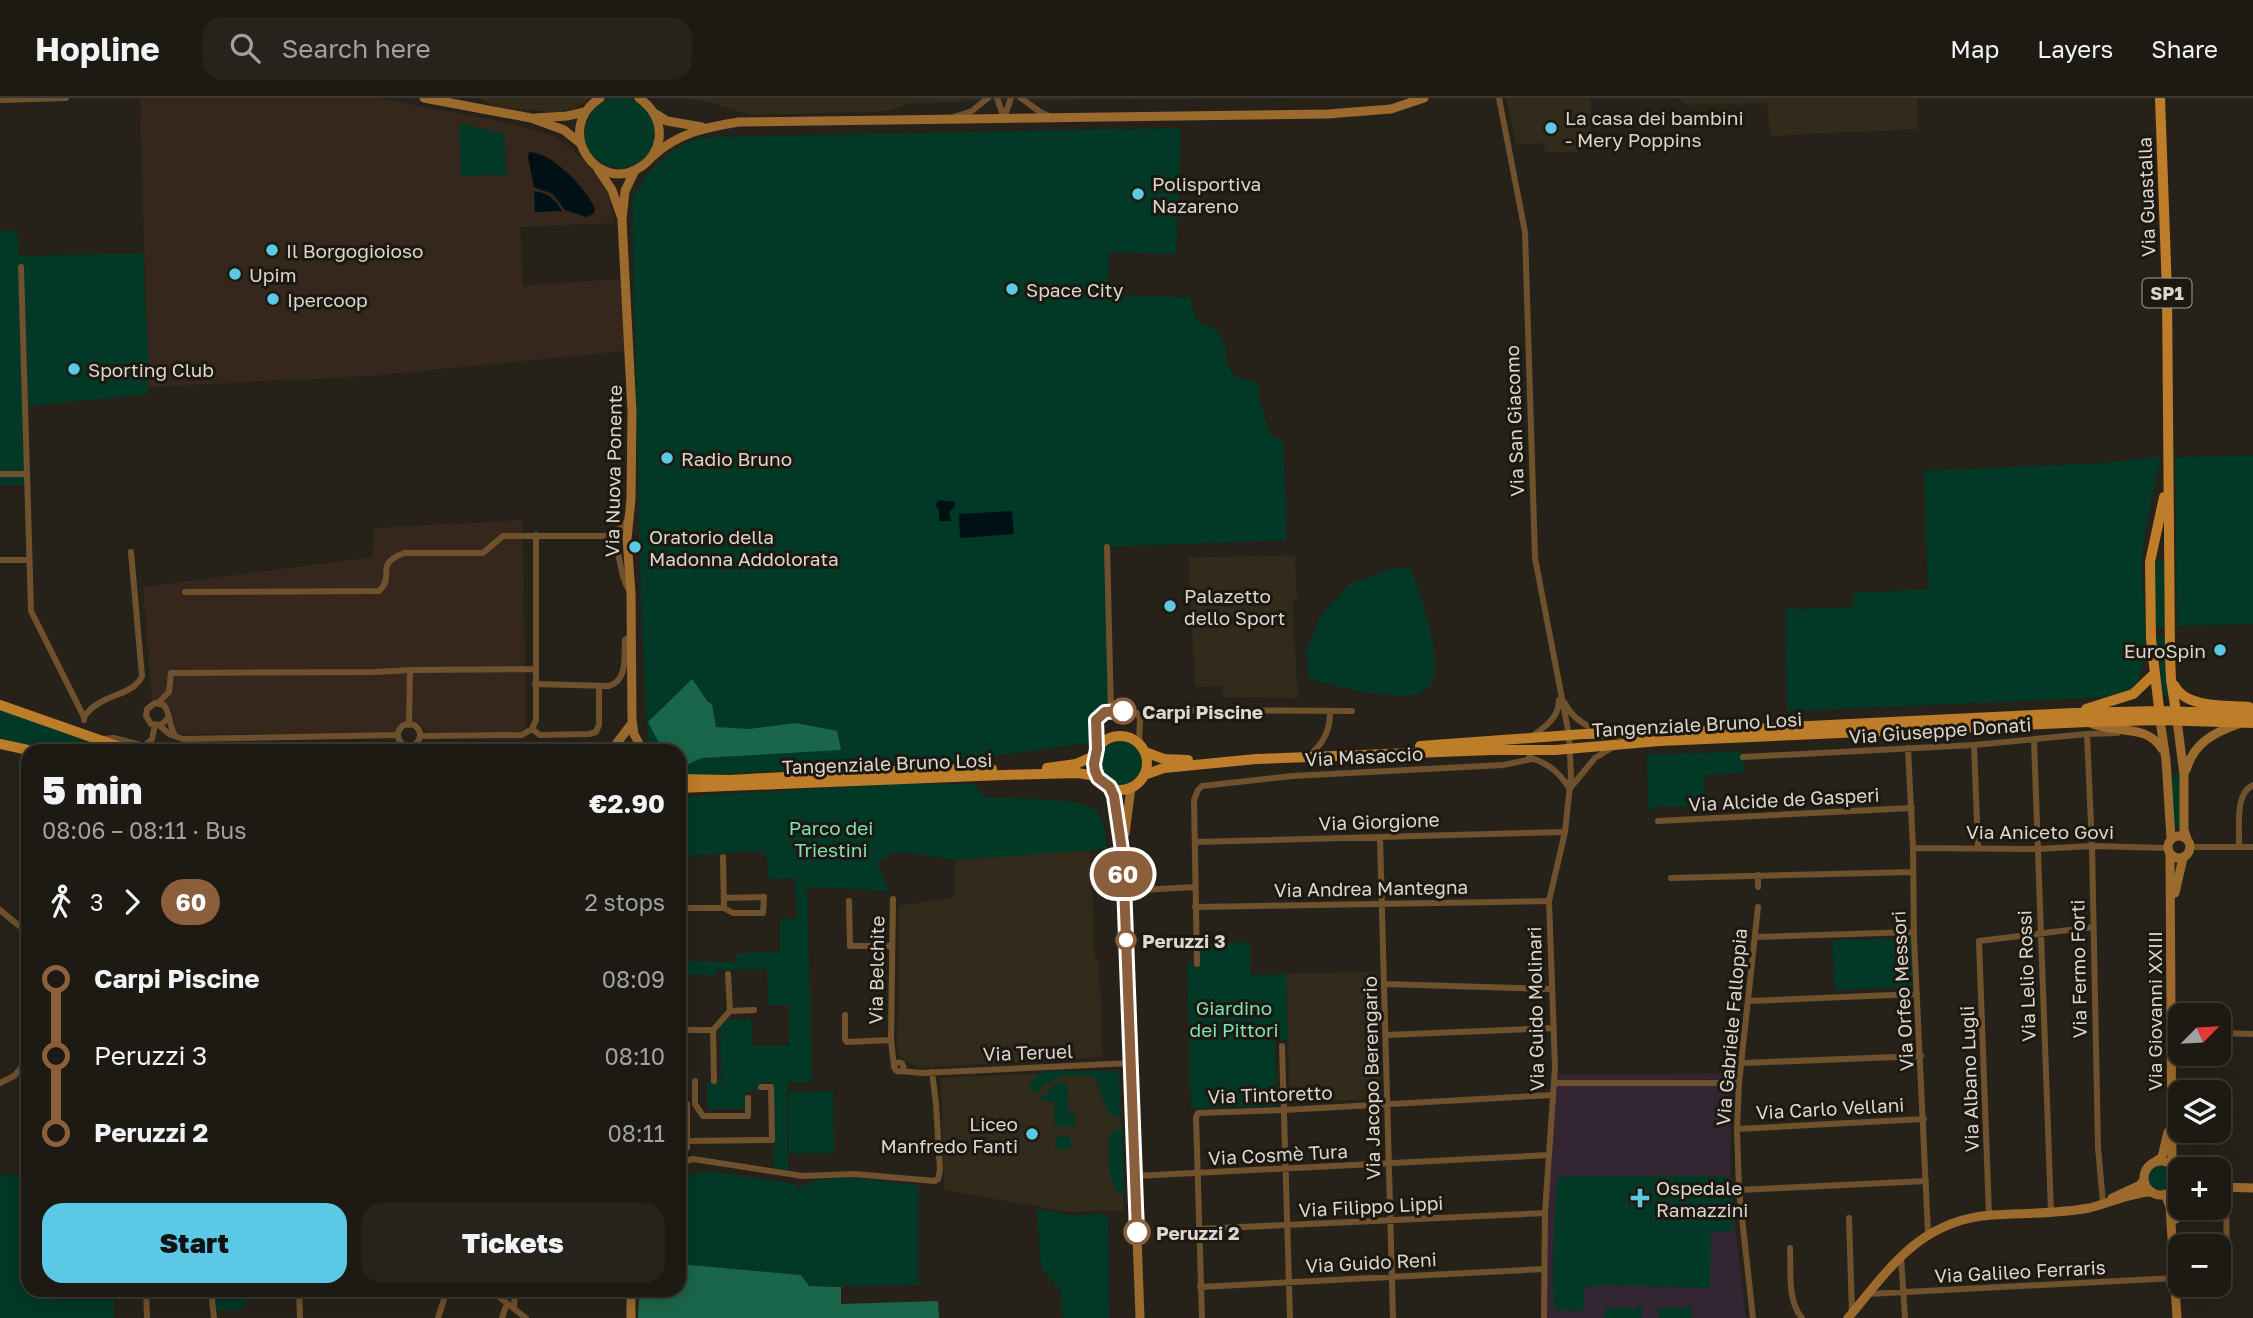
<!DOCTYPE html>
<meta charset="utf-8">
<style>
:root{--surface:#1d1a13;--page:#25231c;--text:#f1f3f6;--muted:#a0a1a0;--line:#3b3833;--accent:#5bc8e6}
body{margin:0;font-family:"Golos Text",sans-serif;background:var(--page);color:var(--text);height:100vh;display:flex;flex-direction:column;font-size:26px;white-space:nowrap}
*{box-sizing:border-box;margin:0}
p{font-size:23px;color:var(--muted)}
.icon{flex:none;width:38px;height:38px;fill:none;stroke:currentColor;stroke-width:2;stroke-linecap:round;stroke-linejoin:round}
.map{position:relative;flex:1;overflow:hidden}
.sheet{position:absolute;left:21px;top:646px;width:665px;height:553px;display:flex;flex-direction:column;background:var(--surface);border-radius:21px;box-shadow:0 4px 18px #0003,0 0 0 2px var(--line)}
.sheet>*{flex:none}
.badge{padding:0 14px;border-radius:23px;font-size:24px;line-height:46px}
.needle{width:46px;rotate:66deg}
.tools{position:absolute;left:2168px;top:905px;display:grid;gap:14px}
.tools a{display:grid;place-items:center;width:63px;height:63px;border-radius:14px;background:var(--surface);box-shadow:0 4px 18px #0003,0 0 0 2px var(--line);font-size:35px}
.map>.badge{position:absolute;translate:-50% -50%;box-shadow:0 0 0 4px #fff}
.legs{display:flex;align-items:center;gap:10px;height:77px;padding:0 21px;font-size:23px}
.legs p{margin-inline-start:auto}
.summary{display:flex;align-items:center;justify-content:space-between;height:119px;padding:0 21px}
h1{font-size:38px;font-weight:800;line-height:52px}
.cta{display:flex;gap:14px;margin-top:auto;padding:14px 21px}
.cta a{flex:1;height:80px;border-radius:21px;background:var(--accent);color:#111;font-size:28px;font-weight:800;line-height:80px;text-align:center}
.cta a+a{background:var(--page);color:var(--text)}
ul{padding:0 21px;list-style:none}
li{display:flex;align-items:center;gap:24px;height:77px;font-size:26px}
li i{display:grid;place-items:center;width:10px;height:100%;margin:0 9px;background:currentColor}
li i::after{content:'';width:18px;height:18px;margin:-9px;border:5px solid;border-radius:50%;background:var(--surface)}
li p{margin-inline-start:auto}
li:first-child i{background:linear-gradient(#0000 50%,currentColor 0)}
li:last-child i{background:linear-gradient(currentColor 50%,#0000 0)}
header{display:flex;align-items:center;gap:42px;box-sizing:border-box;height:98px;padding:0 35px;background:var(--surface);border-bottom:2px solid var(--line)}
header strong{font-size:33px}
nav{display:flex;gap:38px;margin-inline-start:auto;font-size:24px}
.search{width:490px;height:63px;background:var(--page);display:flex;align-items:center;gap:18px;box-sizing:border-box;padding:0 24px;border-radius:21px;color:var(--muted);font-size:26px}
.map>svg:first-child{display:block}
.commercial{fill:#35271b}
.built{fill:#322a1b}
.medical{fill:#332531}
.green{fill:#023826}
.forest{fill:#1a664b}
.water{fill:#001115}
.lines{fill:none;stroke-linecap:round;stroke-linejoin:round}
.street{stroke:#70512e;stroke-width:6}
.secondary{stroke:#9c6a2d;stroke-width:9}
.primary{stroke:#bd7d29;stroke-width:10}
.line-1-casing{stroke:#fff;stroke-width:16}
.line-1{stroke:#8b5e3c;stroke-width:10}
.poi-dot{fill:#5bc8e6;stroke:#1e1910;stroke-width:2.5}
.stop-1-dot{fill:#fff;stroke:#8b5e3c;stroke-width:3.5}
.labels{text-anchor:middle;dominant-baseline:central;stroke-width:6;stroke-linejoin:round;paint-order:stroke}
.shield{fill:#1e1910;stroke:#a29e96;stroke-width:2}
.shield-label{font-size:18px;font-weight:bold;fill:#dad7d0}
.poi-label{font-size:19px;fill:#dad7d0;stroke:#1e1910;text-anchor:start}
.street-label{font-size:19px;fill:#dad7d0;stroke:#1e1910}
.stop-label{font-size:19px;font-weight:bold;fill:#dad7d0;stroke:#1e1910;text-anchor:start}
.park-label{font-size:19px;fill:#7be2b7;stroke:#1e1910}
</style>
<header>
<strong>Hopline</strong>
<div class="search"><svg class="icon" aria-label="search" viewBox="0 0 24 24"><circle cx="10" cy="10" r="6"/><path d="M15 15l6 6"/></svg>Search here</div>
<nav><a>Map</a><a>Layers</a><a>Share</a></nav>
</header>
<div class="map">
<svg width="2253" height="1220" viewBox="0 0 2253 1220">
<rect width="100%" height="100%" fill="#272219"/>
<path class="commercial" d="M140,0H377L489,21L553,37L575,54L599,80L609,97L615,125L520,129L523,188L620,181L625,253L370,278L148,289Z
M522,422L526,634H427L417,623L407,624L393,636H182L177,634L173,628L172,613L169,607L162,602H152L143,489L373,459L374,430Z"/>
<path class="built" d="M478,0H590L575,11L555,14L497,9Z
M679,0H1308L971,3L906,6L889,13L751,17L712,5Z
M1506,0H1590L1593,25L1588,35L1575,40L1578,54H1546L1542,45L1516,46Z
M1677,0H1917L1918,31L1770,38L1767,5L1687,7Z
M1295,457L1297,502L1292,503L1298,600L1223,599V588L1195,589L1188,460Z
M1090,752L1095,861L1099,862L1103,959L926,969L915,968L904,963L898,955L897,947L899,808L955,799V762Z
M1377,874L1381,1001L1290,1004L1286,876Z
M1119,972L1124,1112L1070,1114L944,1092L941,980Z"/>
<path class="medical" d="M1736,975L1731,991L1730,1065L1733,1112L1746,1220H1544L1552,1011L1557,977Z"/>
<path class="green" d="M585 35a35 35 0 1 1 70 0a35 35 0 1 1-70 0Z
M459,25L504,36L507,77L461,78Z
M1181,30L1176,156L1108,154L1110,198L1191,199C1195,239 1210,218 1222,240C1228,249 1224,263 1230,272C1235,281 1250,282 1259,286V299L1270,337L1283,343L1287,442L1107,449L1109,611L1095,618L1096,637L1089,645L965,662L684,678L679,670V653H652L648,645L641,506L632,100C650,71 669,48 703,39Z
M17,132L19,158L143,155L148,253V296L28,308V387H0V133Z
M2253,357V526L2177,528L2175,359Z
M2161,359C2155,389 2146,420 2143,450C2138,492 2154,539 2139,580C2135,591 2124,595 2114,599L1787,613L1786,511L1852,509L1854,495L1928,491L1924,373L2102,365Z
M2158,463L2165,464L2167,530H2153L2155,465Z
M1397,469L1411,471C1419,494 1449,572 1427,591C1406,608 1334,587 1310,581L1306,555L1320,518L1350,486Z
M2166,538L2169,597L2162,598C2159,579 2162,556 2156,539Z
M0,611L83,641L86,653H51L0,643Z
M1098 665a22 22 0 1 1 44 0a22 22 0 1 1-44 0Z
M1743,653L1745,674L1704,677V708L1653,709L1648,714L1647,657Z
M2179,675L2182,730H2174L2172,676Z
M893,686H974L984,699C1006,701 1083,698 1097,714C1105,723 1105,739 1107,751L955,762L903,754L890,756L877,766L890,793L807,789L812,984L787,985L788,1073L774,1070L773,984H760V992L746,993V1011H707V984L721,983L720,922L751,921L753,948L789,947V907H768L767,871L717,872V877L679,876V863L737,864V855L780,854V821L797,820L795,780L768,781L767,759L763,755L753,753L687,758V751L681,752L682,699Z
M1914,840L1917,889L1835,892L1832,842Z
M1250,844L1251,877L1286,876L1288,941L1275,942L1277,1008L1191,1010L1187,865H1199V845Z
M1040,973H1118L1121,1021L1108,1015L1095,980C1073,975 1052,978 1036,995H1033L1029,987Z
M1057,985H1067L1068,1013L1075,1014V1029H1055L1054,1003H1038Z
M833,993L834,1055L789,1056V994Z
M1116,1031H1122L1124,1097C1105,1090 1110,1057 1109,1040L1112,1034Z
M1070,1038L1071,1051L1056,1052L1055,1039Z
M2149 1080a12 12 0 1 1 24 0a12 12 0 1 1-24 0Z
M706,1073L795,1086L796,1092C824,1071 884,1084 919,1088V1187L809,1188L801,1177L679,1166V1078Z
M28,1075V1192H114V1220H0V1078Z
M1561,1078H1725C1737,1090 1733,1118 1733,1134H1711L1710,1190L1603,1187L1584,1190V1213L1557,1212C1548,1195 1556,1107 1557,1082Z
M1037,1111L1070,1117L1105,1116L1108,1120L1109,1220H1063L1061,1194L1041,1169Z
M215,1192H258L240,1212H216Z
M1641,1207L1642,1220H1604L1605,1210H1636Z
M1692,1209V1220H1659L1658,1210Z"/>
<path class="forest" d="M692,581L708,604L712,606L716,629L749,631L796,625L837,633L841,652L702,660L684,668L679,665V653H663L648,624Z
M679,1166L801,1177L809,1188L841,1189V1206L938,1203L939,1220H638L639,1192H679Z"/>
<path class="water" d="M529,54C552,54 587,91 595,111L593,116L586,119L565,112L553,96L534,89L528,59Z
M534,93C548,95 555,101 562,113L535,114Z
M939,402L955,404V408L949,414L951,423H939V411L935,407Z
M1012,413L1014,436L960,440L959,416Z"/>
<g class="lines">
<path class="street" d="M997,0L1004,20
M1021,0L1040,14L1049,18
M1499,0L1525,134L1535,460L1569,637L1571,678L1565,734L1549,803L1555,969L1545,1115L1544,1220
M0,2L66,0
M954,19L972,13L988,0
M1004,20L1011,0
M21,169L31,513L84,619V622
M0,376H27
M606,438C625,453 616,472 629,492
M1107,449L1111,614
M0,462H28
M185,494L379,493C396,477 373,467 404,455H483L503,438H606L621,430L628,421
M535,586L609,588C628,582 624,558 625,542L631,538
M158,605L169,594L171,575L376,574L410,572
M1565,605C1571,619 1584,627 1598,633
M84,619C100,595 133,599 142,578L131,454
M168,620L161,627L151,626L146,618L147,611L155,605L164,607C171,616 168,627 175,637
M1140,621L1161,613L1172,612L1352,613
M398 637a11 11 0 1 1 22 0a11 11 0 1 1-22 0Z
M159,627L169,636L183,641L398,637
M409,627L410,572L535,571
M532,631L540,637L589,636L596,634L599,627V588
M2087,636L2092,748L2098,1049L2103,1105
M1534,637C1546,628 1559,619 1559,602
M420,638L522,637L532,631L536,622V437
M103,641L114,640L144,648L152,641L155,627
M2034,642L2051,1114
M1974,647L1978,749
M1908,650L1913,750L1914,840L1928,1135
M1097,651C1096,634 1090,615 1113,614C1121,613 1129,612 1137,615L1140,621L1139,646
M1314,653C1326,641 1330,630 1330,613
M1529,659C1549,666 1558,673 1570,691
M1743,659L1974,647L2087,636L2118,635
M1571,689L1595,660L1613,649
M1658,723L1912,710
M1380,739L1393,1220
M1195,744L1565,734
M2190,749H2253
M2239,749C2240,730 2234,696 2253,687
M1913,750L2038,751L2092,748L2167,750
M1671,780L1913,774
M1758,789V777
M1124,793L1195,789
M724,800L764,799L763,815H733L724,810
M893,801L891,942L894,969
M849,803L850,848H892
M1195,809L1549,803
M679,810H724L723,759
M0,812L28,835
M1756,839L1914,834
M1197,866L1194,702L1198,692L1202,688L1292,678L1503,667L1532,661
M1384,886L1552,891
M1749,903L1917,896
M730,913L754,912
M845,917V941L847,944L891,942
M679,932H713L730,913L728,876
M713,932L714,983
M2219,935L2253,936
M1386,937L1554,930
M1282,948L1290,1220
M894.5 969a4.5 4.5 0 1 1 9 0a4.5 4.5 0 1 1-9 0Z
M1743,965L1921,958
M900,973L922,975L1131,965
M695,983V1006L703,1018H748V1000
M0,985L14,978L28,962
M1555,985H1739
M687,1006V1043L772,1042L771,989H761
M1737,1031L1924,1021
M679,1054L687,1050V1043
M679,1065L693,1061L803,1078L854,1076L935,1083L938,1081L940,1072L936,1006L932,974
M1135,1078L1549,1057
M2226,1090L2227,1176
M1739,1092L1926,1083
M1989,1117L1979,843L2093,829
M1849,1120L1852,1214
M1199,1131L1545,1115
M1790,1150C1791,1172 1787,1203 1802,1220
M1901,1159L1905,1220
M1200,1189L1543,1171
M146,1192L147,1220
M211,1192L214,1220
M299,1192L300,1220
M490,1192L526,1220
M1868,1196L2175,1180
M514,1210L515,1192
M438,1220L447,1192
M502,1220L507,1205
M1202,1220L1196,1019L1198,1015L1284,1012L1553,997
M1753,1220L1739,1092L1737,1031L1739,985L1758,809"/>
<path class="secondary" d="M424,0L531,20L564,32L580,45
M600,0C552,31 598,99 642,68C651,62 657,52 659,41C661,24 653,10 639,0
M656,16L667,23L702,29
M535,20L567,18L585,14
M652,59C677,35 707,29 739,24L1328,16L1391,11L1424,0
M598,71L612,92L621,118
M635,72L625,93L622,122L632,314L631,401L627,441L631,495L632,622L634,636L643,653
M2160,622L2166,662L2171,740
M2177,622L2184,677V732L2187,741
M2090,625C2113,636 2147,625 2162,651
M611,653L632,625
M2186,672C2194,645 2213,635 2238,626
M1110,689L1117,709L1123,759L1140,1220
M1125,736L1131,689
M2168 749a11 11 0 1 1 22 0a11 11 0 1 1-22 0Z
M2170,757L2172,1067
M2175,795L2183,760
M2144 1080a17 17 0 1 1 34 0a17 17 0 1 1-34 0Z
M2155,1064L2162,1059L2168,1034
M2219,1089L2253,1090
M2173,1092L2176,1121
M2165,1096L2170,1109L2177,1220
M2112,1100L2140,1087L2144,1082
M631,1192V1220
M1848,1220C1890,1170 1920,1122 1992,1117C2023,1115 2057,1116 2089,1110C2109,1105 2130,1095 2151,1094"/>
<path class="primary" d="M2160,0L2167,194L2170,557L2171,582L2177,620
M2174,587C2186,611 2226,607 2249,609
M0,607L131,653
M2086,611L2133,596L2153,577
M2160,619L2151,541L2150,464L2164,399
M1093 665a27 27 0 1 1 54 0a27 27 0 1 1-54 0Z
M0,646L33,653
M1420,648L1584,636L1669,635L2074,615L2159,613L2253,616
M612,653L624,650L637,653
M1145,654L1164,661L1188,662
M1047,670L1076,666L1094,658
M1144,677L1164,670L1256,661L1492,652H1555L1660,643L2088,624L2160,622L2253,625
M679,681L730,682L912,672L992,671
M679,690L1003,677L1077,675L1097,678"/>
</g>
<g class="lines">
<defs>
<path id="line-1" d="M1123,613L1105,614L1096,622L1097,651L1094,666L1095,673L1098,680L1110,689L1114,698L1123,759L1137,1134"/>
</defs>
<use href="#line-1" class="line-1-casing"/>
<use href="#line-1" class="line-1"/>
</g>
<g class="poi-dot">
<circle cx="1551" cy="30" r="7"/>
<circle cx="1138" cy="96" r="7"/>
<circle cx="272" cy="152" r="7"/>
<circle cx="235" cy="176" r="7"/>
<circle cx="1012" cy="191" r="7"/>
<circle cx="273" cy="201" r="7"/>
<circle cx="74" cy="271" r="7"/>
<circle cx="667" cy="360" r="7"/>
<circle cx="635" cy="449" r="7"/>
<circle cx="1170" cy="508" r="7"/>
<circle cx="2220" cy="552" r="7"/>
<circle cx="1032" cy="1036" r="7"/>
<path d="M1636.5 1089.5h7v7h7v7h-7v7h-7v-7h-7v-7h7z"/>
</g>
<g class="stop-1-dot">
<circle cx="1123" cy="613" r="12"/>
<circle cx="1126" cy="842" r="9"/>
<circle cx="1137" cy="1134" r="12"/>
</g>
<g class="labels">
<rect class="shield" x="2142.5" y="180.5" width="49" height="29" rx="5"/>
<g class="shield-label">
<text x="2167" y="195">SP1</text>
</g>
<g class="poi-label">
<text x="1565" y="19">La casa dei bambini<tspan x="1565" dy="22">- Mery Poppins</tspan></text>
<text x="1152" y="85">Polisportiva<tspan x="1152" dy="22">Nazareno</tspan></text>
<text x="286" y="152">Il Borgogioioso</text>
<text x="249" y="176">Upim</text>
<text x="1026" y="191">Space City</text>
<text x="287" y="201">Ipercoop</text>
<text x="88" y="271">Sporting Club</text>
<text x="681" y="360">Radio Bruno</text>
<text x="649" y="438">Oratorio della<tspan x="649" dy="22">Madonna Addolorata</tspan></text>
<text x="1184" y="497">Palazetto<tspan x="1184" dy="22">dello Sport</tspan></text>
<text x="2206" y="552" text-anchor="end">EuroSpin</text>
<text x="1018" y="1025" text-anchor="end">Liceo<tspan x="1018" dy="22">Manfredo Fanti</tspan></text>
<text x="1656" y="1089">Ospedale<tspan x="1656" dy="22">Ramazzini</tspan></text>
</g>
<g class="street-label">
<text transform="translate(2146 99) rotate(-92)">Via Guastalla</text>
<text transform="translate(1514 323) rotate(-92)">Via San Giacomo</text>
<text transform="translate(613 373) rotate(-89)">Via Nuova Ponente</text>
<text transform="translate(1697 626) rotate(-3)">Tangenziale Bruno Losi</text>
<text transform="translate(1940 632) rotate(-4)">Via Giuseppe Donati</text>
<text transform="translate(1364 658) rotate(-3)">Via Masaccio</text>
<text transform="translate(887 665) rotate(-2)">Tangenziale Bruno Losi</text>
<text transform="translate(1784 701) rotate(-3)">Via Alcide de Gasperi</text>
<text transform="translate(1379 723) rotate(-2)">Via Giorgione</text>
<text x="2040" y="733">Via Aniceto Govi</text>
<text transform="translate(1371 790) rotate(-1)">Via Andrea Mantegna</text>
<text transform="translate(2078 871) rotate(-91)">Via Fermo Forti</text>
<text transform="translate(876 872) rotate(-89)">Via Belchite</text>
<text transform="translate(2026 878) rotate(-92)">Via Lelio Rossi</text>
<text transform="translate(1902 893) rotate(-93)">Via Orfeo Messori</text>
<text transform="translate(1535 911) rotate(-91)">Via Guido Molinari</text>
<text transform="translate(2154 913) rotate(-90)">Via Giovanni XXIII</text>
<text transform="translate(1731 929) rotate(-85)">Via Gabriele Falloppia</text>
<text transform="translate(1028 954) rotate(-2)">Via Teruel</text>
<text transform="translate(1371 980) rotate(-91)">Via Jacopo Berengario</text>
<text transform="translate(1969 981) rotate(-92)">Via Albano Lugli</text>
<text transform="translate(1270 996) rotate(-2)">Via Tintoretto</text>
<text transform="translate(1830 1010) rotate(-3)">Via Carlo Vellani</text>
<text transform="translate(1278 1056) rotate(-3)">Via Cosmè Tura</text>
<text transform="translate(1371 1108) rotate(-3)">Via Filippo Lippi</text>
<text transform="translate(1371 1164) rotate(-3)">Via Guido Reni</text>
<text transform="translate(2020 1173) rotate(-3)">Via Galileo Ferraris</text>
</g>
<g class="stop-label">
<text x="1142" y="613">Carpi Piscine</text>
<text x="1142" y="842">Peruzzi 3</text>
<text x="1156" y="1134">Peruzzi 2</text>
</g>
<g class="park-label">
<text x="831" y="729">Parco dei<tspan x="831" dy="22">Triestini</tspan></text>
<text x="1234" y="909">Giardino<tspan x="1234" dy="22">dei Pittori</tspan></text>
</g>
</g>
</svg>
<div class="tools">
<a><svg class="needle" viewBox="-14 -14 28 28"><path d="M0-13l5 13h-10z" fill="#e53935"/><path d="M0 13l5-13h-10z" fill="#a0a1a0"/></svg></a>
<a><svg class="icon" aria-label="layers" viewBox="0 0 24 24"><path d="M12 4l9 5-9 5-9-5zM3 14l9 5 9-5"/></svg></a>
<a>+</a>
<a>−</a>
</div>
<b class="badge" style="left:1123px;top:776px;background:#8b5e3c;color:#fff">60</b>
<section class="sheet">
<div class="summary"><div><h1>5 min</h1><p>08:06 – 08:11 · Bus</p></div><b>€2.90</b></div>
<div class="legs"><svg class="icon" aria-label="walk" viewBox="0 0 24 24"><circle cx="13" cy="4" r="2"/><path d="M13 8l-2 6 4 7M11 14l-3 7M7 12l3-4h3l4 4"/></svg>3<svg class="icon" aria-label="forward" viewBox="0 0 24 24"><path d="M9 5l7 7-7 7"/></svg><b class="badge" style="background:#8b5e3c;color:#fff">60</b><p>2 stops</p></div>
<ul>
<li><i style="color:#8b5e3c"></i><b>Carpi Piscine</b><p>08:09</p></li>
<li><i style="color:#8b5e3c"></i><span>Peruzzi 3</span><p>08:10</p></li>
<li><i style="color:#8b5e3c"></i><b>Peruzzi 2</b><p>08:11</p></li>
</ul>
<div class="cta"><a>Start</a><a>Tickets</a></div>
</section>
</div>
